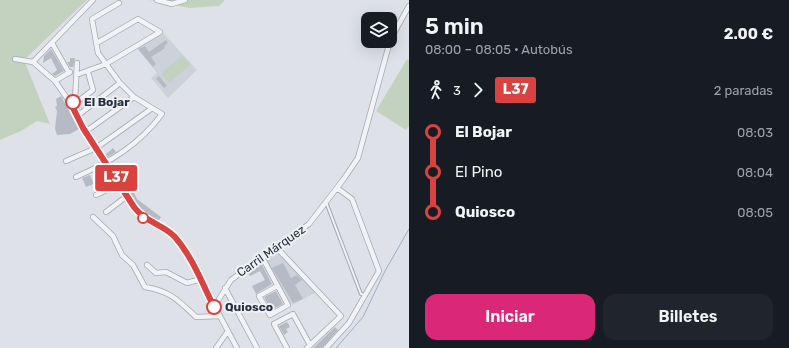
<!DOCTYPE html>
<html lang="es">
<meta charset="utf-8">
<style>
:root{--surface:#171b24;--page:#20242c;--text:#f1f3f6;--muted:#9ea1a6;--accent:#db2777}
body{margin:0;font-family:Rubik,sans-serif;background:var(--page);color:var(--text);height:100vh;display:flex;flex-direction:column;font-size:15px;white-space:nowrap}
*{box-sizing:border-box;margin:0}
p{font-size:13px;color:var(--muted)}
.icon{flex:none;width:22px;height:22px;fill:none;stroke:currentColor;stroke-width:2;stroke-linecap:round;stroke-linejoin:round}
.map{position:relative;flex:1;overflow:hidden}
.side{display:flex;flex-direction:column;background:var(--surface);width:380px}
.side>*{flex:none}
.badge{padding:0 8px;border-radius:3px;font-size:14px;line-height:26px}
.buttons{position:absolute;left:361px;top:12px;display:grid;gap:8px}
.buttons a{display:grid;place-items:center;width:36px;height:36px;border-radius:8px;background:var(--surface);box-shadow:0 4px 16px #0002;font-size:20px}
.map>.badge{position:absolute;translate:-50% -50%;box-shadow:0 0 0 2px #fff}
.legs{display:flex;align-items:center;gap:6px;height:44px;padding:0 16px;font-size:13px}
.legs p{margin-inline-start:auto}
.summary{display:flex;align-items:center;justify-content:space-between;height:68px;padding:0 16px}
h1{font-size:22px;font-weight:600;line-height:30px}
.button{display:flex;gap:8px;margin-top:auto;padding:8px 16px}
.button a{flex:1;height:46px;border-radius:12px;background:var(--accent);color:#fff;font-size:16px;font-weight:600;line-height:46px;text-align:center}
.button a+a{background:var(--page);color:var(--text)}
ul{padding:0 16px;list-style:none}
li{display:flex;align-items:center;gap:14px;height:40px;font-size:15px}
li i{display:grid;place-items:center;width:6px;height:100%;margin:0 5px;background:currentColor}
li i::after{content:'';width:10px;height:10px;margin:-5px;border:3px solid;border-radius:50%;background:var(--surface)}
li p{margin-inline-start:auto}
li:first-child i{background:linear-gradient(#0000 50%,currentColor 0)}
li:last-child i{background:linear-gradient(currentColor 50%,#0000 0)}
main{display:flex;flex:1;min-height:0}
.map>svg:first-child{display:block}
.built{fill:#ccd1da}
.green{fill:#c3d2bf}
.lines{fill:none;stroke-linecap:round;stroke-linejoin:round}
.stream{stroke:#99aec8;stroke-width:1}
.building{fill:#b5bbc5}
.lane-casing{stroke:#a3a9b2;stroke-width:4}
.street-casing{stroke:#a3a9b2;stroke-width:6}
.lane{stroke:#f1f3f6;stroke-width:2}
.street{stroke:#f1f3f6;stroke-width:4.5}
.line-1-casing{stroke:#fff;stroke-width:9}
.line-1{stroke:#da4240;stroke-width:6}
.stop-1-dot{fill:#fff;stroke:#da4240;stroke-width:2}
.labels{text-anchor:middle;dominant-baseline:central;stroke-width:4;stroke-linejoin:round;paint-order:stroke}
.stop-label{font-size:12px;font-weight:bold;fill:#272f3f;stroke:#eef1f5;text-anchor:start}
.street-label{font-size:12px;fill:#272f3f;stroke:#eef1f5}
</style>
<main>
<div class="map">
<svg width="409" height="348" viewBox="0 0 409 348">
<rect width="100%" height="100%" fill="#dee2e8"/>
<path class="built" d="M163,33L197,70L168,98L151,78L157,73L137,48Z
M277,250L317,292L292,305L265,258Z"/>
<path class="green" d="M0,0H87L24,60L50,124L37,121L21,131L0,140Z
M149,0H225L219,6L189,8Z
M182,55L190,65L169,83L161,74Z
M407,59L409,60V126L406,130L376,111Z"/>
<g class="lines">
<path class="stream" d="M336,348L363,317L385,271L409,229"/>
</g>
<path class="building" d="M166,40L168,43L164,46L165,48L151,57L156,64L153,67L138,49L145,46L149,52Z
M51,49L64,71L55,76L52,74L57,70L51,58L43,63L44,56Z
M70,58H75L73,67H70L67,62H70Z
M159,76L167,86L164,88L156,79Z
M61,96L79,129L70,134L57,135L55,129L57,111L55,107L57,106L56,99Z
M113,148L116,152L106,158L105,155Z
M90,175L94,184L86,187L82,178Z
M126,177L137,199L161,217L158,222L140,209L120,179Z
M261,263L272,284L256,294L252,286L265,280L260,271L250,276L249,274L244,275Z
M283,263L291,278L297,275L302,280L295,285L303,299L293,303L272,268Z
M276,291L283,304L271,310L264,297Z
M287,322L290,327L286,329L288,332L284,335L279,326Z
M335,327L338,330L322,348H313Z"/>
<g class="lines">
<defs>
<path id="lane" d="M326,202L361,294L365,295"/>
<path id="street" d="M157,0L172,4L185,0
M390,40L409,6
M52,43L69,73
M15,59L33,62L55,81L71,104L83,128L137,212L147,220L173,235L184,249L237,348
M33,62L93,0
M76,75L106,64L160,32L138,19L97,43
M55,81L70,72
M75,100L77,63
M71,104L75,100L81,99L93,90L88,72
M77,116L120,83
M85,132L134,97
M66,161L96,148L151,109
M76,177C110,162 139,145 162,114L134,97L120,83L98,53L92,19L119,3
M96,195L120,184
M106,212L127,196
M93,217L113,236L122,255L133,265L145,287C170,291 178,300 196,317L220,316
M276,247L341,316L307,348
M262,257L288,305L270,315L259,296L277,286
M147,265L156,273L166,272L187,283L201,279
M225,288L257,348
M214,307L231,280L309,224L343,180L358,158L390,41
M216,348L228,331
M287,348L274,324L293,314L310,345
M326,348L349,323L379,271L352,199L337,188"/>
</defs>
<use href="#lane" class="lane-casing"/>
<use href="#street" class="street-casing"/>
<use href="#lane" class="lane"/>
<use href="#street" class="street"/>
</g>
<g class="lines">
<defs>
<path id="line-1" d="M73,102L71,104L83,128L134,207C145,222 162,224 174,236C192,256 202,283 214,307"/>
</defs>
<use href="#line-1" class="line-1-casing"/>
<use href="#line-1" class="line-1"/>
</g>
<g class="stop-1-dot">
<circle cx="73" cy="102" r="7"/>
<circle cx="143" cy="218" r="5"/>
<circle cx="214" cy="307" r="7"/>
</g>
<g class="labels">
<g class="stop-label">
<text x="84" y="102">El Bojar</text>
<text x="225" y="307">Quiosco</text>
</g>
<g class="street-label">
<text transform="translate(271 251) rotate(-35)">Carril Márquez</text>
</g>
</g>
</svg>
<div class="buttons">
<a><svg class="icon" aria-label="layers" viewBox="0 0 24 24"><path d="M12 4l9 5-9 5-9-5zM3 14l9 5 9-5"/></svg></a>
</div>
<b class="badge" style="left:116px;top:178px;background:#da4240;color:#fff">L37</b>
</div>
<section class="side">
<div class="summary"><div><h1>5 min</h1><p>08:00 – 08:05 · Autobús</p></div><b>2.00 €</b></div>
<div class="legs"><svg class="icon" aria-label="walk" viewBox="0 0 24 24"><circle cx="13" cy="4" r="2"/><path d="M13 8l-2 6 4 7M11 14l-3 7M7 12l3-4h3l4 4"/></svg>3<svg class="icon" aria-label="forward" viewBox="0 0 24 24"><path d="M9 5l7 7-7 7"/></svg><b class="badge" style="background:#da4240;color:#fff">L37</b><p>2 paradas</p></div>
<ul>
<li><i style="color:#da4240"></i><b>El Bojar</b><p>08:03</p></li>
<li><i style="color:#da4240"></i><span>El Pino</span><p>08:04</p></li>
<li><i style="color:#da4240"></i><b>Quiosco</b><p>08:05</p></li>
</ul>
<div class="button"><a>Iniciar</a><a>Billetes</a></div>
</section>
</main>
